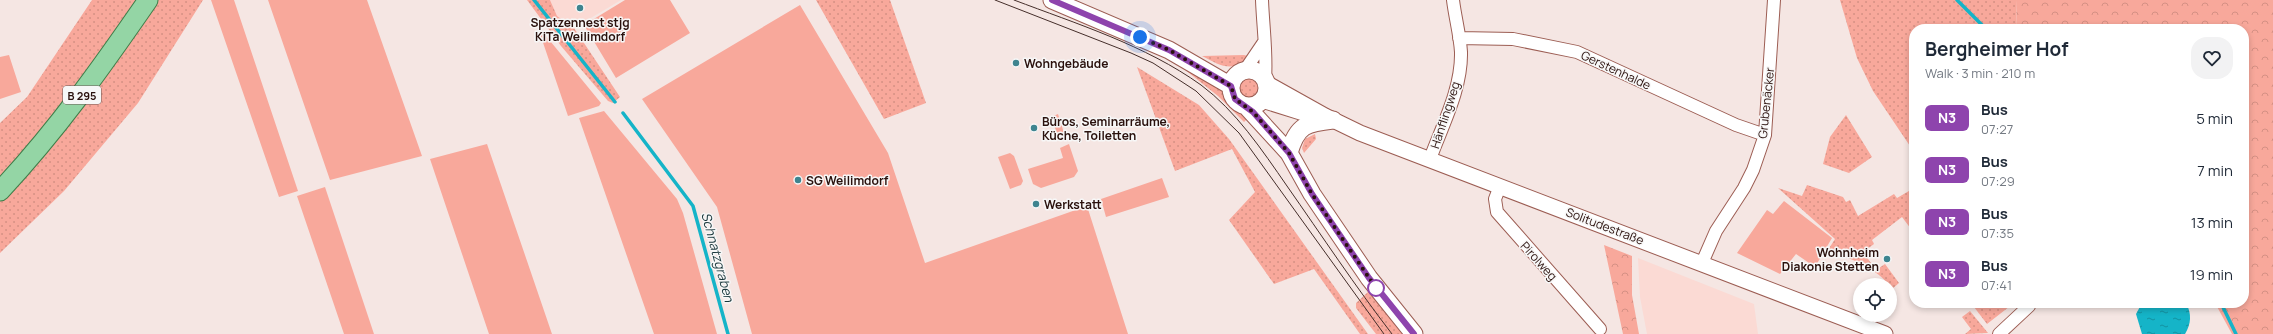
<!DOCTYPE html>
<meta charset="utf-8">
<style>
:root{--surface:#fff;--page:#f2f2f3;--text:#1f2937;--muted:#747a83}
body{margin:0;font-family:Manrope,sans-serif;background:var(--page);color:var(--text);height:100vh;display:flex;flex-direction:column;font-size:15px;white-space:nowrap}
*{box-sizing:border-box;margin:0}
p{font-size:13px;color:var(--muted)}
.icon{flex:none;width:22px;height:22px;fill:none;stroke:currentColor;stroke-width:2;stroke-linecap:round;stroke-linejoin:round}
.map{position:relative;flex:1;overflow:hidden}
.panel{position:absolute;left:1909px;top:24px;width:340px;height:284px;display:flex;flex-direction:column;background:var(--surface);border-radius:16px;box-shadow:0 2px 6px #0003}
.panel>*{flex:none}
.badge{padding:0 8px;border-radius:6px;font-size:14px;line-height:26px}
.buttons{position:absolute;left:1853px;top:278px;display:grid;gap:8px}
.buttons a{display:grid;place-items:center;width:44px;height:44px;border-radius:50%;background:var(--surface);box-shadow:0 2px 6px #0003;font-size:20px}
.you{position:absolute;width:20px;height:20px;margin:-10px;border:3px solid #fff;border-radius:50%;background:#1a73e8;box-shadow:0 0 0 6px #1a73e833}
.map>.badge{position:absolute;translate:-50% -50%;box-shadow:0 0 0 2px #fff}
.round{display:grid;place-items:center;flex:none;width:42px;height:42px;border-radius:16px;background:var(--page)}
.overview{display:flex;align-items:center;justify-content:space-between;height:68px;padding:0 16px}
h1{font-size:19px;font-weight:700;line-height:30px}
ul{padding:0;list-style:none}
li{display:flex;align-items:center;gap:12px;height:52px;padding:0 16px}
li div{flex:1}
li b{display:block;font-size:15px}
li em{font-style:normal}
li .badge{min-width:44px;font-weight:700;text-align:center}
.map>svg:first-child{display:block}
.built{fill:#fbdad4}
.grass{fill:url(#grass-dots)}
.forest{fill:url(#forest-crowns)}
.garden{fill:#f8a89b}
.water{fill:url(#water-ripples)}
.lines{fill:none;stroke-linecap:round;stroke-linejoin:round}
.stream{stroke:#15b4c8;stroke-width:3.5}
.minor-casing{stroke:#9c5d53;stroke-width:14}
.tertiary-casing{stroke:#9c5d53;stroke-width:17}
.secondary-casing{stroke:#9c5d53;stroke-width:19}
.primary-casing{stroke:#407e49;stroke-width:21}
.minor{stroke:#fff;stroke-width:12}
.tertiary{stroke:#fff;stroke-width:15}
.secondary{stroke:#fff;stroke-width:17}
.primary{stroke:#94d5a5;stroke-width:19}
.tram{stroke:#452e2a;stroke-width:1}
.line-casing{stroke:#fff;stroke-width:9}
.line{stroke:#8e44ad;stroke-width:6}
.walk{stroke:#2a110d;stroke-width:4;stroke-dasharray:0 7.2}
.poi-dot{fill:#3e848f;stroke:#f7f7f7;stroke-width:1.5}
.stop-dot{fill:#fff;stroke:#8e44ad;stroke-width:2}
.labels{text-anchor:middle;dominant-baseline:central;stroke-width:3;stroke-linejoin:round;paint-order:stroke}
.shield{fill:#f7f7f7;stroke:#685653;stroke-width:1}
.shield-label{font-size:11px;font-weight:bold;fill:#2a110d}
.poi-label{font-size:12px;font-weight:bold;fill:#2a110d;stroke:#f7f7f7;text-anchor:start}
.street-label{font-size:12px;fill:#2a110d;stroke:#f7f7f7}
.water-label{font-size:13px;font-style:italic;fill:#18353a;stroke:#f7f7f7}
</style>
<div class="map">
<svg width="2273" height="334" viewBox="0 0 2273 334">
<defs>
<pattern id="grass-dots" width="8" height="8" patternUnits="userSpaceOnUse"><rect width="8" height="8" fill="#f8a89b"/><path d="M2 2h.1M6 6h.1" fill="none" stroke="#d59084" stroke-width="1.8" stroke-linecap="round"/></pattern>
<pattern id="forest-crowns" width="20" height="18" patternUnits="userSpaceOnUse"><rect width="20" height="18" fill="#f8a89b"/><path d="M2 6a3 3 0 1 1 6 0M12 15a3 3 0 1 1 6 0" fill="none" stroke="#d59084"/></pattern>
<pattern id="water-ripples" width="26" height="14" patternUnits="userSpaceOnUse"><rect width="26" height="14" fill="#15b4c8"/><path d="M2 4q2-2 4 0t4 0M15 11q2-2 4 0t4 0" fill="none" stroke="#1391a1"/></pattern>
</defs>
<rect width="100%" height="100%" fill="#f5e6e3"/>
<path class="built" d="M550,0H621L574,28L557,16Z
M1638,258L1754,304L1758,334H1647L1640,297Z"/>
<path class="grass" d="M92,0H203L138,103L64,191L0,253V123L27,97Z
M527,0H550L557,16L574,28L620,97L613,103L608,101L561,46Z
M816,0H890L926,103L884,119Z
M1840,0H2016L2017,29H1914V152L1873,91L1857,58Z
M1244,55L1251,57C1232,73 1221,66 1202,56Z
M1137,67L1199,105L1229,139L1368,334H1360L1314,269L1274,284L1229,220L1255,192L1232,149L1175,171Z
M1185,68L1222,88L1231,105L1247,113V119L1244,122L1218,96L1184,69Z
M1239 88a10 10 0 1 1 20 0a10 10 0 1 1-20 0Z
M1846,115L1872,157L1849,173L1823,164L1830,137Z
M1315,134L1316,139L1304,153L1302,148L1305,139Z
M1807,185L1843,197L1846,202L1850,200L1858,216L1894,194L1897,198L1914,188V233L1902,217L1872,240L1874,244L1863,252L1876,270L1885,264L1899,283L1892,289C1878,268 1851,259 1828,250L1835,239L1778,188L1802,196Z
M1366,284L1403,334H1376L1356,308V303L1368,292L1364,286Z
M1980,303H2014L1987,324L1974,307Z
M1970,311L1988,333L1965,334L1971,329L1962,317Z"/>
<path class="forest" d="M2016,0H2273V334H2232L2215,303H2244V29H2017Z
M1604,245L1632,256V295L1639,334H1623Z"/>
<path class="garden" d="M211,0H234L298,191L279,197Z
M268,0H367L422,156L330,180Z
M625,0H670L690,33L616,78L584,25Z
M800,5L888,153L925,263L1087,206L1128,334H752L717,207L642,99Z
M537,25L601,103L599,106L568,116Z
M9,55L21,92L0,99V57Z
M604,111L677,199L683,213L717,334H654L579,118Z
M1058,114L1064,133L1058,136L1051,117Z
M487,144L552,334H489L430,159Z
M1069,144L1078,171L1074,177L1041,188L1033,184L1028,169L1063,158L1060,148Z
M1010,153L1014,156L1023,181L1021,185L1010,189L998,157Z
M1162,178L1169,197L1106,217L1101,199Z
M325,187L374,334H344L297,196Z
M1784,201L1832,238L1815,267L1796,254L1780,274L1737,253L1767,210L1773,214Z"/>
<path class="water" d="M2142,303H2186C2192,314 2191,324 2185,334H2142L2136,314Z"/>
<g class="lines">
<path class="stream" d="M534,0L615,102
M1957,0L1986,29
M623,113L693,206L728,334
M2221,303L2236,334"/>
<defs>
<path id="minor" d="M1262,0C1263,27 1267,53 1265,80
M1459,38L1513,39L1577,52L1736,125L1765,135
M1245,70L1264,42
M1430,159C1442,126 1462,89 1461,52C1460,35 1455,17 1453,0
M1500,186L1495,199L1497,212L1600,329
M1702,263L1716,231L1744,188L1753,170L1765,135L1774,0
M1999,334L2029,306"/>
<path id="tertiary" d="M1266,83L1325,116L1360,133L1885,334
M1262,100L1310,115"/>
<path id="secondary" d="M1052,0L1169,50L1231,86
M1231 88a18 18 0 1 1 36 0a18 18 0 1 1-36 0Z
M1246,106L1289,153L1312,194L1369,278L1414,334
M1289,153C1297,125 1306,123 1333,120"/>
<path id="primary" d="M0,191C57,130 101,68 148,0"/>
</defs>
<use href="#minor" class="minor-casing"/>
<use href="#tertiary" class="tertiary-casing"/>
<use href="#secondary" class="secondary-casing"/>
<use href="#primary" class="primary-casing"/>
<use href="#minor" class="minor"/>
<use href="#tertiary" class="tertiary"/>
<use href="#secondary" class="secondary"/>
<use href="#primary" class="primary"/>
<path class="tram" d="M995,0L1131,53L1153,63L1196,91L1239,133L1384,334
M1014,0C1077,24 1145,45 1201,85C1236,111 1262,150 1287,186C1322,236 1355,286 1392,334"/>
</g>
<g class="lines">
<defs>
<path id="line" d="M1052,0L1169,50L1231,86L1235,99L1253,112L1289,153L1312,194L1369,278L1414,334"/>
</defs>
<use href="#line" class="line-casing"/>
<use href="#line" class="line"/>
<path class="walk" d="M1140,37L1169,50L1231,86L1235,99L1253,112L1289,153L1312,194L1376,288"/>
</g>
<g class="poi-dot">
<circle cx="580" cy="8" r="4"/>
<circle cx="1016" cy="63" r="4"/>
<circle cx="1034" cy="128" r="4"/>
<circle cx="798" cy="180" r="4"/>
<circle cx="1036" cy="204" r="4"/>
<circle cx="1887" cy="259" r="4"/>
</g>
<circle class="stop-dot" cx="1376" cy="288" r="8"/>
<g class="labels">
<rect class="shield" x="63" y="86" width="38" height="18" rx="3"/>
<g class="shield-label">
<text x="82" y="95">B 295</text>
</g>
<g class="poi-label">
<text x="580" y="22" text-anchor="middle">Spatzennest stjg<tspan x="580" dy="14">KiTa Weilimdorf</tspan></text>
<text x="1024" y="63">Wohngebäude</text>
<text x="1042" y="121">Büros, Seminarräume,<tspan x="1042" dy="14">Küche, Toiletten</tspan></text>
<text x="806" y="180">SG Weilimdorf</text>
<text x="1044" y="204">Werkstatt</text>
<text x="1879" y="252" text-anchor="end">Wohnheim<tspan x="1879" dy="14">Diakonie Stetten</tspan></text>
</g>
<g class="street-label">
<text transform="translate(1616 70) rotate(25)">Gerstenhalde</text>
<text transform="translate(1766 103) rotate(-84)">Grubenäcker</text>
<text transform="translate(1445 115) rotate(-72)">Hänflingweg</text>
<text transform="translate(1605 226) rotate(21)">Solitudestraße</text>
<text transform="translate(1539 261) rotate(48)">Pirolweg</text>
</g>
<g class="water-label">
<text transform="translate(718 257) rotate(75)">Schnatzgraben</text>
</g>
</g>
</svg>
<div class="buttons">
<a><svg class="icon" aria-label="locate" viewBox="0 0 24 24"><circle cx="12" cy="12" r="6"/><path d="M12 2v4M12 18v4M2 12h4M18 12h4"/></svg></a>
</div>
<div class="you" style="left:1140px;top:37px"></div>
<section class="panel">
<div class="overview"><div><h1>Bergheimer Hof</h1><p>Walk · 3 min · 210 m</p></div><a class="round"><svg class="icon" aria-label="heart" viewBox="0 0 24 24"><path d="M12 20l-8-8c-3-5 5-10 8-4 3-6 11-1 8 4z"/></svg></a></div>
<ul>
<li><span class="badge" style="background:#8e44ad;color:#fff">N3</span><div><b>Bus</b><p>07:27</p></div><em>5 min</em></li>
<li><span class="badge" style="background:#8e44ad;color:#fff">N3</span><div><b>Bus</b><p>07:29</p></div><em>7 min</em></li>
<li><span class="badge" style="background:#8e44ad;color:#fff">N3</span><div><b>Bus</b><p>07:35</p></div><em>13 min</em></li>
<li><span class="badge" style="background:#8e44ad;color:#fff">N3</span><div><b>Bus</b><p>07:41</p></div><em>19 min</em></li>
</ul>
</section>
</div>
